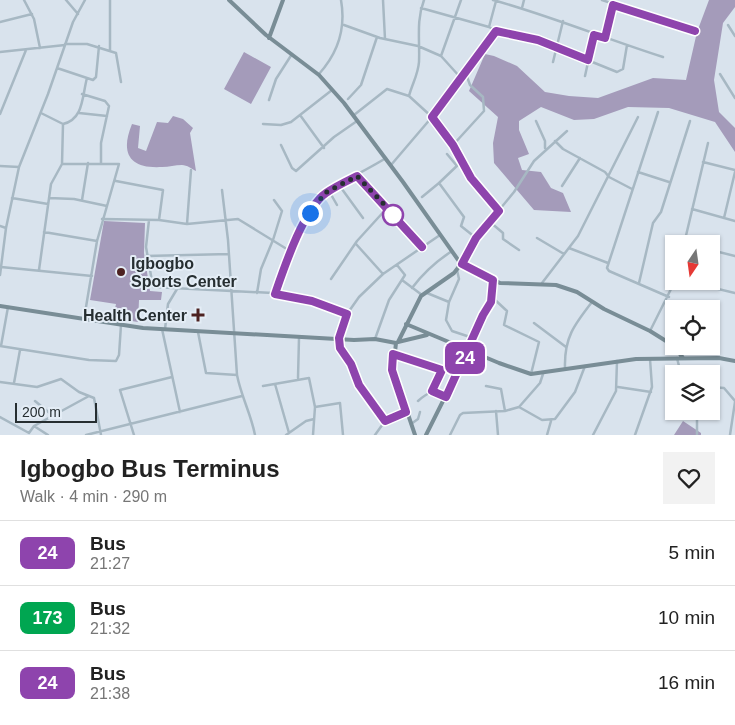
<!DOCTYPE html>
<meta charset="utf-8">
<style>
:root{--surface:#fff;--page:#f2f2f2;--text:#222;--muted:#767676;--line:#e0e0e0}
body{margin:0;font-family:Helvetica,sans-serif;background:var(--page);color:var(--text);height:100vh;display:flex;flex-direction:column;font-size:19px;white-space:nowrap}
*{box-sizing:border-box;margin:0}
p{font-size:16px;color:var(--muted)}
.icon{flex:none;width:28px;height:28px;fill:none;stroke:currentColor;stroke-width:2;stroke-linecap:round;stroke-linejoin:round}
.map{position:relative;height:435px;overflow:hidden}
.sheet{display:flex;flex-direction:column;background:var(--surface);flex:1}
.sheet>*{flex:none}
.badge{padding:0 10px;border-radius:8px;font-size:18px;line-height:32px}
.needle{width:32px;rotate:193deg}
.buttons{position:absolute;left:665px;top:235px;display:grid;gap:10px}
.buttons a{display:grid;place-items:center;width:55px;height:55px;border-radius:0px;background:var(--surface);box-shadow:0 1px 4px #0004;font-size:25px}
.scale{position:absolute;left:15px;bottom:12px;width:82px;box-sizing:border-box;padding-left:5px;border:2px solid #262e31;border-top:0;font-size:14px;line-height:18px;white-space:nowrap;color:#262e31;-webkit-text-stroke:4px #e4edf6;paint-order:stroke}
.you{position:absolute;width:25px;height:25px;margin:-12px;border:4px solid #fff;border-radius:50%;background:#1a73e8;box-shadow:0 0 0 8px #1a73e833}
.map>.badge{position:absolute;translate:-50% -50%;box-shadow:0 0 0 2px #fff}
.round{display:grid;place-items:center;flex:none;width:52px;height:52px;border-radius:0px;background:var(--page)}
.overview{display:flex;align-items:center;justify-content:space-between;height:85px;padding:0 20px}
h1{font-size:24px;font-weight:700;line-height:38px}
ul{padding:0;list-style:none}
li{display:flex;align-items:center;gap:15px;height:65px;padding:0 20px;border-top:1px solid var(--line)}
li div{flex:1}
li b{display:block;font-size:19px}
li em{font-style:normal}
li .badge{min-width:55px;font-weight:700;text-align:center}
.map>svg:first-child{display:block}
.green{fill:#a49bba}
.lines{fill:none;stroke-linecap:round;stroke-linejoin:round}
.street{stroke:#a7b8c3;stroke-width:2.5}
.secondary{stroke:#798d96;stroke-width:4}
.line-casing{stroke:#fff;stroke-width:11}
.line{stroke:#8e44ad;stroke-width:8}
.walk{stroke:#262e31;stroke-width:5;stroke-dasharray:0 9}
.stop-dot{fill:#fff;stroke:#8e44ad;stroke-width:2.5}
.poi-dot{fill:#4d2221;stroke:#e4edf6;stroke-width:2}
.labels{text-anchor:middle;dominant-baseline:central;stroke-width:4;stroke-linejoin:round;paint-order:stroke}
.poi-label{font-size:16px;font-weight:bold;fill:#262e31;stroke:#e4edf6;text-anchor:start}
</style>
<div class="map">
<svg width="735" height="435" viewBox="0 0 735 435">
<rect width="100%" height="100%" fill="#d9e3ed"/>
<path class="green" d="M709,0H735V7L723,23L714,80L719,112L735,128V152L715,122L669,108L628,107L594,119L574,120L541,107L519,121V130L529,154L518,158L522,170L541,172L551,188L563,193L571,212L534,210L494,163L493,143L498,117L469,91L485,54L494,56L517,66L545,92L569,96L598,98L653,78L686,80L697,32Z
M244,52L271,67L251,104L224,89Z
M173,116L183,119L193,128L190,133L196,171C192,169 187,165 182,165C175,165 169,167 162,167C129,169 120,153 132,124L140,126L138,148L146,151L157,122L168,123Z
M104,221L145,223L144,253L150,291L162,292L161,300H139L138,322L113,318L116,304L90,300Z
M683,421L701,433V435H674Z"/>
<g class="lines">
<path class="street" d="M24,0L34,19L40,48
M66,0L78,14
M110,0V50
M383,0L385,39
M424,0C416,21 420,40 419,62C418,75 412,84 409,96L432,117L453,145L471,178L499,211
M493,0C551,16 606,39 663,57
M602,0L695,31
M496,1L489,27L496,31L538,40L617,72L623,69L627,45
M421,8L489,27
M522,8L524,0
M0,22L32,14
M344,25L380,38L418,46L441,56L460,77
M728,25L735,36
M605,37L615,0
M65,44H87L116,53L121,82
M0,52L65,45
M441,56L461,0
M553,62L563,21
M57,68L93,80L96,77L99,46
M319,74C338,53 346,28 341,0
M720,74L735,98
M585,76L594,35
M82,94L105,101L109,106L101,143V163
M348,99L361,85L377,37
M269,100L276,79L292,54
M658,112L607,268L609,271L669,297
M41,113L63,124C84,119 82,96 87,78
M79,113L107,116
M0,114L26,50
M300,115L324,148
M354,115L387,89L409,96
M536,121L545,141V148
M263,124L281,125L291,122L332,90
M555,141L563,149L605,172L609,177L632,189
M281,145L292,168L296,171L334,137L357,121
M453,145L484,111L483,97L470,85L465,71
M447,154L457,166
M461,162L439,183L464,217L461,226L476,238
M703,162L735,170
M62,164H119L97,241L84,319
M391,165L432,117L496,31
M0,166L19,167
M638,172L669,182
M357,176L422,247
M116,181L163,190L159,220
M339,185L363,218
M562,186L580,158
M222,190L228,240L237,375C241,396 251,414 255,435
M329,191L337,205
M422,197L439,183
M12,198L48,204
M49,198L74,199L107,206
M82,200L88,163
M692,209L735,221
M724,218L735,172
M102,219L159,220L187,224L238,219L290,251
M149,220L146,247L153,287L273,293L312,301L347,314
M490,222L503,233V239L519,250
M187,224L191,170
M0,226L6,228
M44,232L97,241
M537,238L564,254
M356,244L383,274
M684,244L708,143
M569,248L608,263
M711,250L735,256
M146,256L229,254
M462,264L476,238L514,192L534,161L567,131
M1,267L92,276
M39,270L51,184L62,164L63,124
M0,275L6,228L19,167L48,94L73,22L85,0
M331,279L357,241L387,208
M402,280L422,295
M685,281L735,293
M542,283L578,236L638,117
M639,283L653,223L661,212L690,121
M412,288C424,272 435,262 452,251
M257,293L261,269L273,240L282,211L274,200
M427,293L449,302L446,320L452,331L473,338
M275,294C284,268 303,210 325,193C344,180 367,170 386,158
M493,298L507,311L504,325L539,342L531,374
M449,302L459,279L457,270
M534,323L566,347
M162,329L180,412
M165,329L168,304L177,289
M650,331L675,281
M198,332L206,373L237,375
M375,339L389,300L405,275L397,265
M0,346L89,360L116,361L119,355L121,325
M1,346L8,307
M468,351L483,315L493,298V281
M395,354L442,370L432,391
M677,358L681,374
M565,368C564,338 574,325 592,302
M298,378L299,338
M0,382L37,387L61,379L79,392L94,398L101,435
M14,383L20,350
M275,384L289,433
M263,386L309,378L315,407L313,435
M486,386L501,389L505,411
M618,387L651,392
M711,387L724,388L735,401
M35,401L52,415
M418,401C428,392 432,390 445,396
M315,407L340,403L343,435
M519,407L542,420L555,419L575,392L585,366
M496,411L498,435
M0,417L29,433L34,426
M385,421L359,385L351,364L340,348L339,338L347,314L359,297L383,274L440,235
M411,424L418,419L420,412
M48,435L34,426L89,396
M86,435L242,396
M134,435L120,390L172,377
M286,435L306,421L314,419
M375,435L385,421L405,412
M450,435L460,415L463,413L505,411L519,407L540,383L543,374
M547,435L551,421
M593,435L616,391L617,361
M635,435L652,387L650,359
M697,435V411
M730,435L735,402"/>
<path class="secondary" d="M229,0L266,35L319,75L344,103L403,182L461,264L454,273L421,296L398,342
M269,38L283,0
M462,264L500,283L556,285L577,292L604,309L650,331L674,346
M0,306L143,328L354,340L375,339L396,343
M406,324L499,363L531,374L636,359L719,358L735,361
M398,342L427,335
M396,343L393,370L415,435
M674,346L683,358
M426,435L468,351"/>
</g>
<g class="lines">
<defs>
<path id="line" d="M422,247L357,176C347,181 336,186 326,193C304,208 284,268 275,294L312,301L347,314L339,338L340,348L351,364L359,385L385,421L406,412L392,370L393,354L442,370L432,391L446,397L483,315L491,302L493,280L462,264L476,238L499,211L471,178L453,145L432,117L496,31L538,40L588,60L594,35L605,38L613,5L695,31"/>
</defs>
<use href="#line" class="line-casing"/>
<use href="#line" class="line"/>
<path class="walk" d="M310,213L325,193L357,176L396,217L393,215"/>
</g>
<circle class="stop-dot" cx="393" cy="215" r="10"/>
<g class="poi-dot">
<circle cx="121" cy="272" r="5"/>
<path d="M195.5 307.5h5v5h5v5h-5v5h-5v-5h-5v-5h5z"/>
</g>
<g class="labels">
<g class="poi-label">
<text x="131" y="263">Igbogbo<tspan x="131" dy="18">Sports Center</tspan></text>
<text x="187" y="315" text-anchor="end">Health Center</text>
</g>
</g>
</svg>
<div class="buttons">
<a><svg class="needle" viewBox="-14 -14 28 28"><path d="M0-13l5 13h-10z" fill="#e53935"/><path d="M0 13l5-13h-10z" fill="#767676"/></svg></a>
<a><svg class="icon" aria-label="locate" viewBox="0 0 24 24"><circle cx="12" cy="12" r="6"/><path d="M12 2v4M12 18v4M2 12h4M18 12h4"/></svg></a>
<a><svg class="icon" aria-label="layers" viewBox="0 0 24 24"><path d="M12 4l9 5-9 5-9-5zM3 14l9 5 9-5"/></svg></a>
</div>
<div class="scale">200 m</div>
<div class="you" style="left:310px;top:213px"></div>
<b class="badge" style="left:465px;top:358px;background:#8e44ad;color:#fff">24</b>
</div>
<section class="sheet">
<div class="overview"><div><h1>Igbogbo Bus Terminus</h1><p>Walk · 4 min · 290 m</p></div><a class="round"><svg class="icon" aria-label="heart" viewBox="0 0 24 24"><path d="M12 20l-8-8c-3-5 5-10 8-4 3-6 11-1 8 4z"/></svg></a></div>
<ul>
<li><span class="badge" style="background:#8e44ad;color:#fff">24</span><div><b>Bus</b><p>21:27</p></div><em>5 min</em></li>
<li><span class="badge" style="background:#00a651;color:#fff">173</span><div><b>Bus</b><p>21:32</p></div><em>10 min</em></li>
<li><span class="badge" style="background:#8e44ad;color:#fff">24</span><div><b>Bus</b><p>21:38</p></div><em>16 min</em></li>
</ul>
</section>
